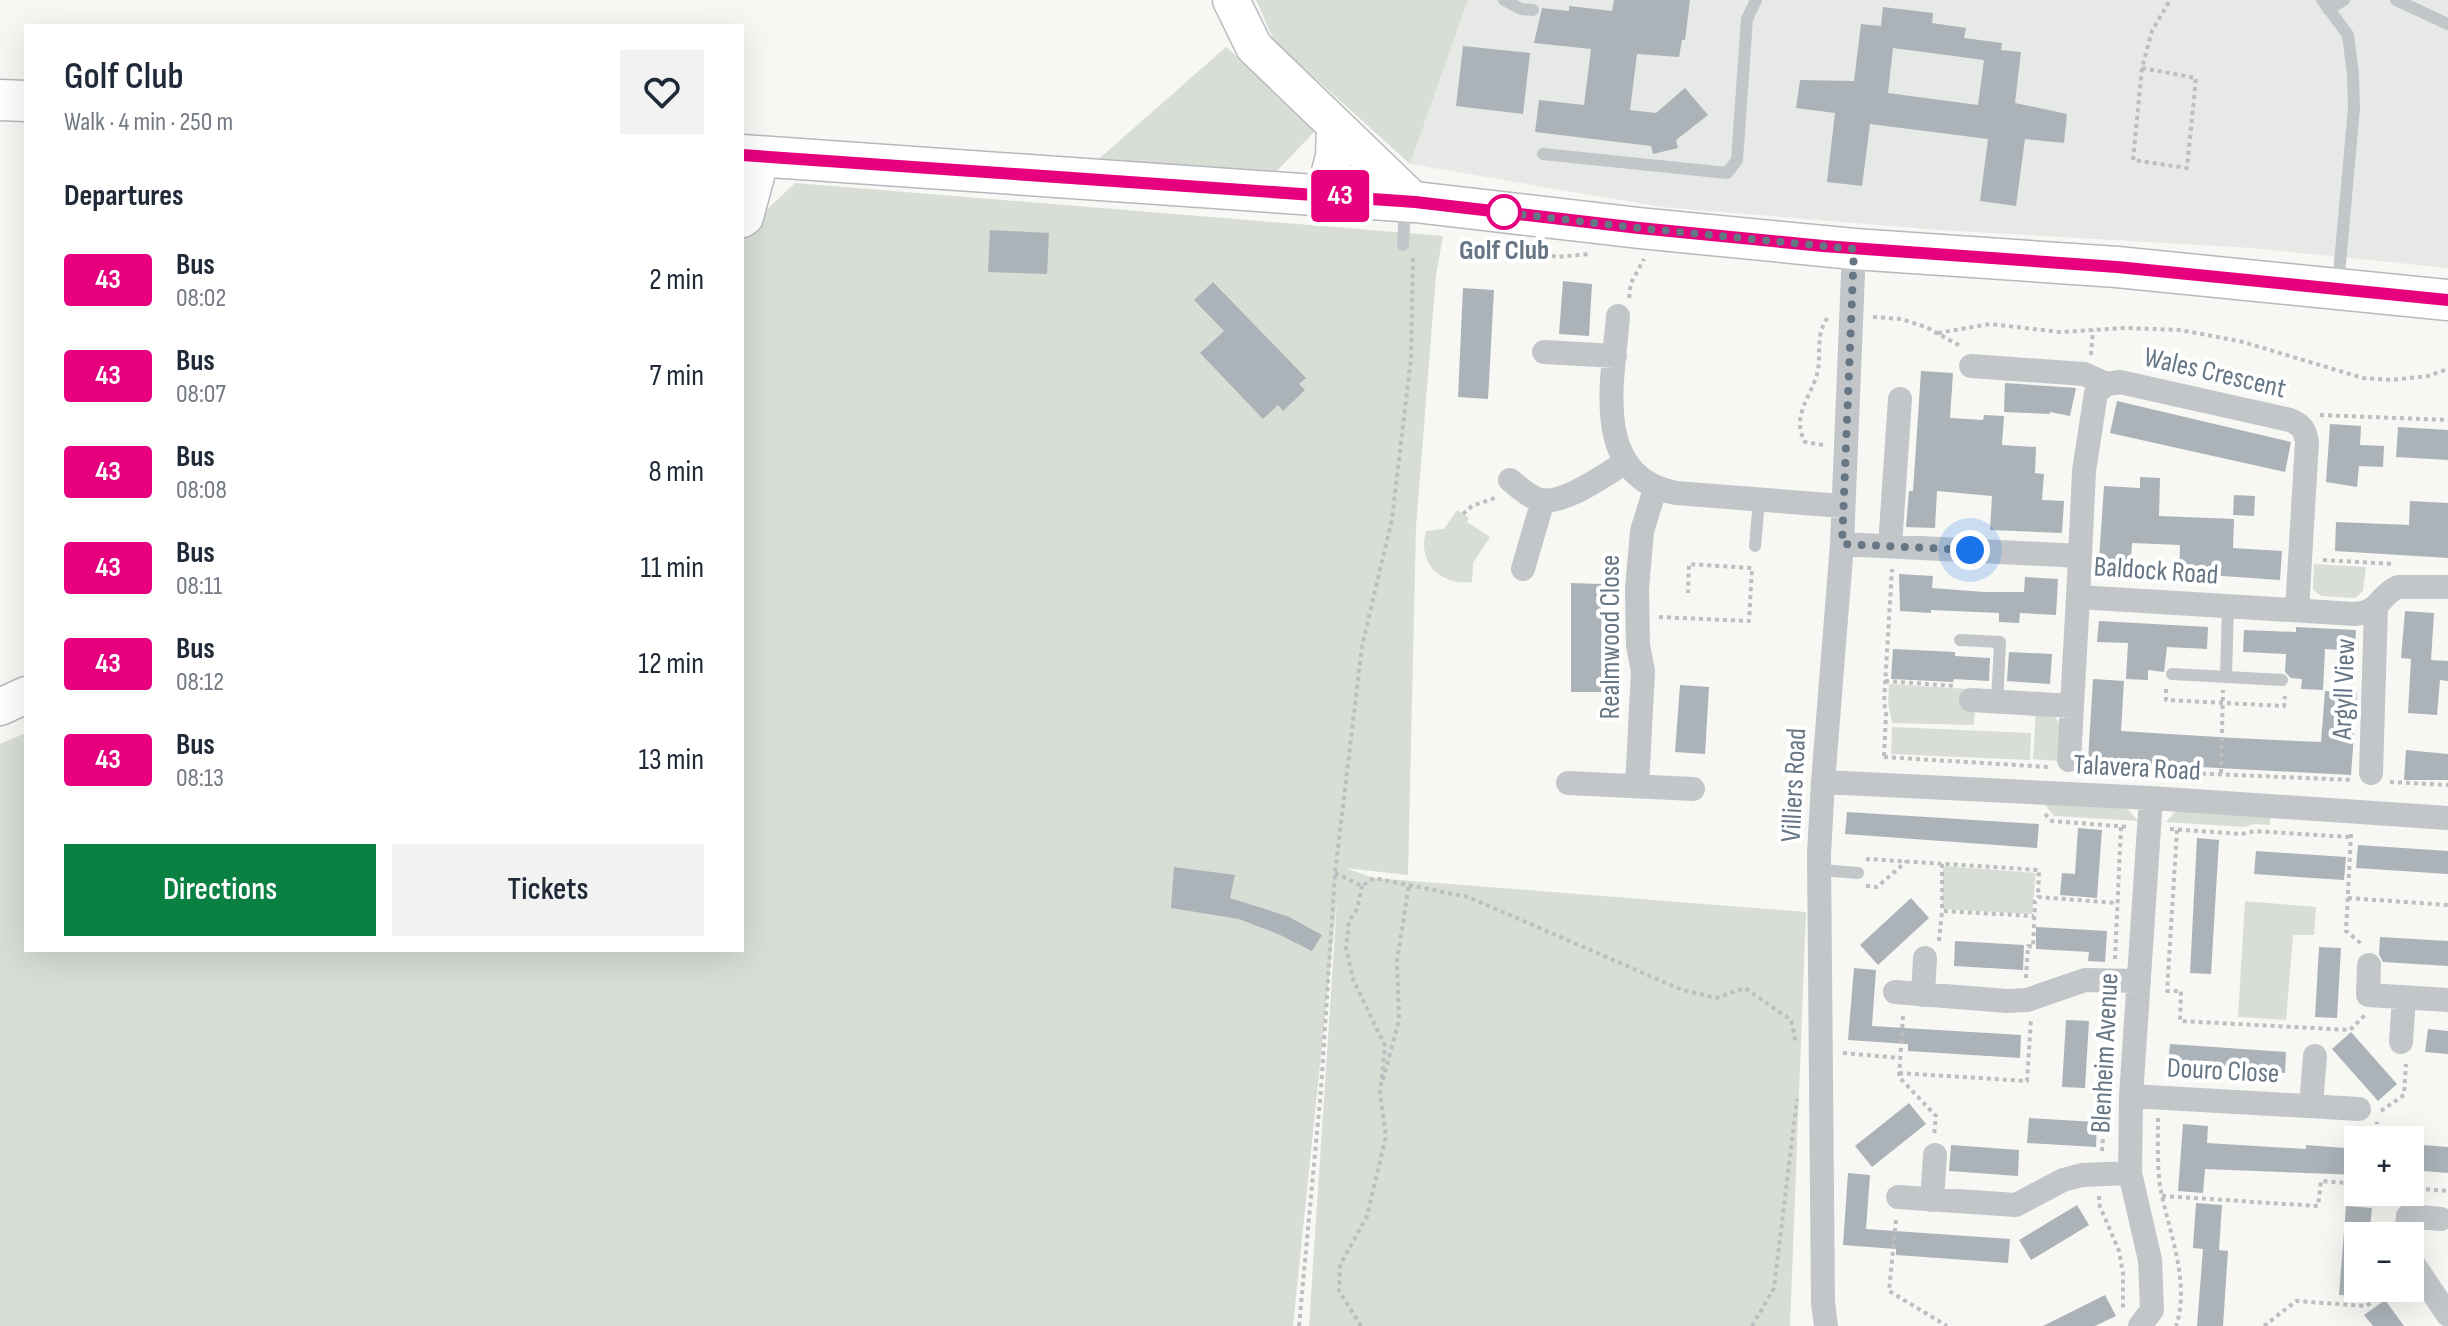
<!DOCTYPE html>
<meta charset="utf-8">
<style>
:root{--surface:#fff;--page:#f2f2f3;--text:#1f2937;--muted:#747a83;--accent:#0b8043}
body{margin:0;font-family:"Sofia Sans Condensed",sans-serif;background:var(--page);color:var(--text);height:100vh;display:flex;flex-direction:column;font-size:30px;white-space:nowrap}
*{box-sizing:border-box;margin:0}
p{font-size:26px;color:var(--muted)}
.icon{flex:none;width:44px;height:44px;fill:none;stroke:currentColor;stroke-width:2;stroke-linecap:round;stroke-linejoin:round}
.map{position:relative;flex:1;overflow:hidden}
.panel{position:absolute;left:24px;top:24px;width:720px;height:928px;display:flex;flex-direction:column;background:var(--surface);border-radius:0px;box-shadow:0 8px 32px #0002}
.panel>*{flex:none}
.badge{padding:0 16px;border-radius:6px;font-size:28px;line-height:52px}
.controls{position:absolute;left:2344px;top:1126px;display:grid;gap:16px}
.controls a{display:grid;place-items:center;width:80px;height:80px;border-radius:0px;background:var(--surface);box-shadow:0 8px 32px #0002;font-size:40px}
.you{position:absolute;width:40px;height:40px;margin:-20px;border:6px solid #fff;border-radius:50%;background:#1a73e8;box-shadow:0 0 0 12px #1a73e833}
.map>.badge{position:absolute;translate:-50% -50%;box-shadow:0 0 0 4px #fff}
h2{padding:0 40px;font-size:30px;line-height:72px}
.round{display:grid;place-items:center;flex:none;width:84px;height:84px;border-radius:0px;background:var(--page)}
.headline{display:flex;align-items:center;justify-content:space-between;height:136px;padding:0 40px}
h1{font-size:38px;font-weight:600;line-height:60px}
.cta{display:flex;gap:16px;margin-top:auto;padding:16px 40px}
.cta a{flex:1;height:92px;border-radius:0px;background:var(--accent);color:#fff;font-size:32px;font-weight:600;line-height:92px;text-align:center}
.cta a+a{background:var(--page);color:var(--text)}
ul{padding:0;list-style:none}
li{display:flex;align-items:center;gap:24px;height:96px;padding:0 40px}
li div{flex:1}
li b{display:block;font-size:30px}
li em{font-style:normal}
li .badge{min-width:88px;font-weight:700;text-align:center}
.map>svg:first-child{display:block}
.built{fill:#e7e9e7}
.green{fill:#d8ded5}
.building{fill:#abb3b9;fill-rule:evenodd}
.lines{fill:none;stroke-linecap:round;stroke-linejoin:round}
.secondary-casing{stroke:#b6bbc0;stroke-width:39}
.primary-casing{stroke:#b5b9bd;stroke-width:43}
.path{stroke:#bcbec1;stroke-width:4;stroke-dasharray:4 4;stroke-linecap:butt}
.lane{stroke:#c2c6c9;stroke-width:12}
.street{stroke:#c2c6c9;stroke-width:24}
.secondary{stroke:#fff;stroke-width:36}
.primary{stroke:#fff;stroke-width:40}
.line-casing{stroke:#fff;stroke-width:18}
.line{stroke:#e6007e;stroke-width:12}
.walk{stroke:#667685;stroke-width:8;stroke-dasharray:0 14.4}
.stop-dot{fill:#fff;stroke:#e6007e;stroke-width:4}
.labels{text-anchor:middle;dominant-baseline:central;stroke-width:8;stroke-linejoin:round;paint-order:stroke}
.stop-label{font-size:28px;font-weight:bold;fill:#667685;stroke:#fff}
.street-label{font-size:28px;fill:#667685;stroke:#fff}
</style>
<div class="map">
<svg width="2448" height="1326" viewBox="0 0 2448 1326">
<rect width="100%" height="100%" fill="#f7f7f4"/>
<path class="built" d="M1468,0H2448V268L2251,248L1940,230L1661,207L1410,164Z"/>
<path class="green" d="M1256,0H1468L1410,164L1274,41Z
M1226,47L1318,128L1273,175L1093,164Z
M795,183L1443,236L1436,275L1416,527L1408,875L1345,868L1374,878L1806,912L1790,1326H1309L1337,900L1293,1326H0V744L26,733V950H742V233Z
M1457,510L1469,518L1467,522L1490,537L1473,563L1472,582C1440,586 1417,563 1426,531L1444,529Z
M2314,564L2366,567L2363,591L2355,598L2321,596L2313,589Z
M1889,684L1968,689L1975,707L1974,725L1892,723L1888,702Z
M2036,709L2054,716L2059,722L2058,761L2033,759Z
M1892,727L2031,733L2030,760L1891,754Z
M2043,802L2125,806L2138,821L2054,816Z
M2184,807L2270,814V825L2254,824L2244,827L2166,822L2174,813Z
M1943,866L2036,873L2032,914L1942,909Z
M2245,901L2316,907L2314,935H2293L2286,1020L2238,1017Z"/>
<path class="building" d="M1614,0H1690L1685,40H1682L1679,57L1637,54L1630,110L1656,113L1685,88L1708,115L1676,140L1678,148L1653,154L1651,146L1535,132L1539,100L1584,105L1591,49L1534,43L1542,8L1569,11V6L1612,11Z
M1883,7L1933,13L1932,23L1966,28L1964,38L2002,43L2001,50L2021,52L2015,103L2067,114L2064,143L2025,139L2016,206L1980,201L1988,139L1870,124L1862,186L1827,182L1835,113L1796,108L1800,80L1854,81L1861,24L1881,26ZM1893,48L1984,60L1978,105L1888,93Z
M1463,46L1530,53L1523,114L1456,106Z
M990,230L1049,233L1047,274L988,272Z
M1563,281L1592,284L1589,336L1559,334Z
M1213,282L1306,378L1299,384L1305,390L1283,411L1278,405L1263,419L1200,353L1224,331L1194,300Z
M1463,288L1494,290L1488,399L1458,397Z
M1921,371L1953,373L1950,418L1983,420L1984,415L2004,416L2002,445L2036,447L2035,473L2044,474L2042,500L2064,501L2062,533L1990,530L1992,496L1937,491L1935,528L1906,527L1909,491H1913Z
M2005,383L2076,388L2070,416L2050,412V414L2004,412Z
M2117,401L2291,442L2285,472L2110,433Z
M2330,424L2361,426L2360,445L2384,446L2383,467L2359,466L2357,487L2326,482Z
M2398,427L2448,430V460L2396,457Z
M2140,477L2160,478L2159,516L2234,519L2233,548L2282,551L2280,580L2179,573L2180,545L2132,543L2130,576L2098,574L2104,486L2140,488Z
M2234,495L2255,496L2254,516L2233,515Z
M2410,501L2448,503V558L2335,551L2336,522L2409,525Z
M1899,574L1933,576L1932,588L1984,592H2024L2025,577L2058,579L2056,615L2020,613L2019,623L1999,622V613L1931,610V613L1900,611Z
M1571,583L1601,584L1602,692H1571Z
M2405,611L2434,613L2431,660L2448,661V681L2440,680L2437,715L2408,713L2411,659L2401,658Z
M2099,621L2208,627L2207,649L2167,647L2164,672L2148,670V680L2126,679L2128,643L2097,642Z
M2296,627L2356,630L2355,651L2325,649L2323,690L2301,689L2302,679L2291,678L2285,672L2286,654L2243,652L2244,630L2296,632Z
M1893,649L1955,652V656L1990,658L1989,681L1954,679L1953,682L1891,679Z
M2009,652L2052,654L2050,684L2007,681Z
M2093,679L2124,681L2121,731L2234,738L2321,742L2325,691L2357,693L2351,775L2088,761Z
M1680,685L1709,687L1705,754L1675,752Z
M2406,750L2448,754V780H2404Z
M1847,812L2039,824L2037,848L1845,834Z
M2078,828L2102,830L2097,898L2060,895L2062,873L2075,874Z
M2197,838L2219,840L2211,974L2190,973Z
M2358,845L2448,851V874L2356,868Z
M2256,851L2346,857L2344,880L2254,874Z
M1174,867L1235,875L1230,898L1287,916L1322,935L1312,951L1278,934L1239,919L1171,908Z
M1911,898L1929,918L1878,965L1860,945Z
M2036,927L2107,931L2105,962L2088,961L2089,952L2036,949Z
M2380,937L2448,941V966L2383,962L2379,954Z
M1955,941L2024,945L2023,970L1954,966Z
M2319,947L2341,948L2337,1018L2315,1017Z
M1854,968L1876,970L1872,1026L2021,1035L2020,1058L1908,1051V1044L1848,1040Z
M2066,1020L2089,1021L2085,1088L2062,1087Z
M2428,1029L2448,1031V1054L2425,1052Z
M2351,1032L2397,1084L2378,1101L2332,1049Z
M2170,1044L2286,1052L2285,1073L2168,1065Z
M1909,1103L1926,1124L1872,1167L1855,1146Z
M2029,1118L2097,1122L2096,1147L2027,1143Z
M2183,1124L2208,1126L2207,1143L2306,1149V1145L2358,1149V1175L2205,1169L2203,1193L2178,1191Z
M2410,1144L2448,1147V1173L2410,1170Z
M1951,1145L2019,1150L2018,1176L1949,1171Z
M1848,1173L1870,1175L1866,1229L2010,1239L2008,1263L1896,1255V1249L1843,1245Z
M2196,1203L2222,1205L2219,1250L2228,1251L2223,1326H2197L2203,1249L2193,1248Z
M2077,1205L2089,1225L2031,1260L2019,1240Z
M2346,1206L2372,1208L2369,1236H2358V1296L2339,1295Z
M2105,1295L2116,1316L2095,1326H2043Z
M2385,1300L2404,1326H2373L2364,1315Z"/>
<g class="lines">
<defs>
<path id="secondary" d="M1231,0L1254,47L1415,202
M1324,195L1334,156L1335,127
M742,219L745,217L761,157
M0,707L26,695"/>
<path id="primary" d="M0,100L26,101
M742,155L1415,202L1639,228L1854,249L2117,267L2448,300"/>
</defs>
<use href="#secondary" class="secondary-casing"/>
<use href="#primary" class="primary-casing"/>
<path class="path" d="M2142,68L2196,78L2187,168L2133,160L2142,68L2152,31L2170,0
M1521,247L1556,257L1590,254
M1629,298L1631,283L1644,259
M1873,317L1901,319L1926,327L1962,347
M1938,333L1990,324L2060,332L2126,328L2181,330L2243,342L2363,378L2392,380L2428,376L2448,369
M2091,355L2093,330
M2320,415L2448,420
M1823,445L1805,442C1790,415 1813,395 1818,370C1821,351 1815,333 1829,316
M1463,514L1472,506L1495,498
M2323,560L2394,564
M1615,585L1604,586L1611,652V693H1619
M1659,617L1749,621L1752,568L1689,564L1688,593
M1885,681L1955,686
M2166,689V700L2284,706L2285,696
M1884,756L1886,714L1884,702L1892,569
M1884,757L2049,767
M2090,769L2353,780
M2221,773L2223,690
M2390,782L2448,785
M2045,814L2052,821L2130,827
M2170,829L2242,834L2255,831L2351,837
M2177,830L2167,991H2181L2180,1021L2350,1030L2365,1015
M2351,834L2346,931L2363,945
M1867,861L1868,859L2039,870L2038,897
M1942,864V911
M1335,873L1362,886L1374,878L1468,897L1680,989L1716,998L1745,988L1791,1020L1796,1043
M1866,886L1877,887L1907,861
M2348,898L2448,905
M1939,941L1942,911L2034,916
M2115,959L2121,826
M2026,978L2028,946L2033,947L2035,901L2038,897L2117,903
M1903,1016L1899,1077L1936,1116L1934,1136
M1843,1053L1900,1058
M1899,1073L2027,1081L2031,1019
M1383,1080L1399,1020L1397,961L1409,885
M2107,1083L2112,1000
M2381,1111L2404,1095L2406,1064
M2158,1118C2158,1140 2157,1164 2160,1186C2168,1230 2191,1282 2176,1326
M2377,1140V1122
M2102,1151L2106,1096
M2410,1188L2448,1191
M2099,1196V1204L2119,1251L2123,1273V1310
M2162,1196L2318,1206L2321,1181L2358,1184
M1896,1220L1889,1291L1947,1326
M1299,1326L1321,1089L1335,873L1362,646L1392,519L1411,358L1413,257
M1361,1326L1339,1291L1340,1265L1367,1216L1386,1136L1380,1094L1385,1046L1353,979L1346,948L1349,921L1357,909L1362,886
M1752,1326L1774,1288L1797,1099
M2264,1326L2296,1301L2366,1306L2395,1288"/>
<path class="lane" d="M1504,0L1521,9L1533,10
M2322,0L2348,35L2353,75L2354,108L2338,285
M2396,0L2448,24
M2328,9L2344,0
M1543,154L1727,173L1737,160L1747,19L1756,0
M1403,245L1405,205
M1755,546L1759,500
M1960,640L2000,642L1997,702
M2172,674L2282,680
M2226,676L2228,606
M1820,870L1858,873"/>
<path class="street" d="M1618,316C1613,381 1590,476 1676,493L1842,506
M1544,352L1615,356
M1971,366L2084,374L2106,384
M1510,480C1518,487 1527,495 1537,499C1561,508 1605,474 1626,462
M1842,544L2080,556L2078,597L2355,614C2381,612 2379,595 2398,587H2448
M1890,546L1900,399
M2080,556L2084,471L2096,393L2106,384L2120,382L2290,420C2302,425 2305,430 2307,442L2297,610
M1523,569L1543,500
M1971,700L2072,706
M2069,760L2078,597
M2371,773L2376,608
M1823,782L2151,798L2448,818
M1568,783L1693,789
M1637,786L1643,671L1638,645L1637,589L1642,531L1655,489
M2369,965L2368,995L2448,1000
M1895,992L2007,1001L2027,1000L2085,980L2139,981
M1923,995L1925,958
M2401,1042L2404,997
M2131,1096L2359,1109
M2311,1106L2315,1056
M1898,1197L2016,1205L2063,1180L2082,1175L2130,1173
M1932,1200L1935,1155
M2406,1236L2408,1216L2441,1219
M2410,1259L2448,1315
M1826,1326L1823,1303L1819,854L1823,782L1842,544L1854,249
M2140,1326L2152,1310L2150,1260L2130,1173L2131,1096L2151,798"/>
<use href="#secondary" class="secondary"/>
<use href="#primary" class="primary"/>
</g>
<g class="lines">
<defs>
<path id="line" d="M742,155L1415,202L1639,228L1823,246L2117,267L2448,300"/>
</defs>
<use href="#line" class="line-casing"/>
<use href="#line" class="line"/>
<path class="walk" d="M1504,212H1499L1639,228L1854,249L1842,544L1970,550"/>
</g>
<circle class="stop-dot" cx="1504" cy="212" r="16"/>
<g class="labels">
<g class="stop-label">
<text x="1504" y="250">Golf Club</text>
</g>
<g class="street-label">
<text transform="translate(2215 373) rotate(13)">Wales Crescent</text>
<text transform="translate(2156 571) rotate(4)">Baldock Road</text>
<text transform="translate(1610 637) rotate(-90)">Realmwood Close</text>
<text transform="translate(2344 689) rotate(-88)">Argyll View</text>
<text transform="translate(2137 768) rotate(3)">Talavera Road</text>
<text transform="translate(1794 785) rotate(-87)">Villiers Road</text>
<text transform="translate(2105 1053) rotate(-87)">Blenheim Avenue</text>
<text transform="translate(2223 1071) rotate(3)">Douro Close</text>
</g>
</g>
</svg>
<div class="controls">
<a>+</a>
<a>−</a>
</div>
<div class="you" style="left:1970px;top:550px"></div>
<b class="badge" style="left:1340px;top:196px;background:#e6007e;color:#fff">43</b>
<section class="panel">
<div class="headline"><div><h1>Golf Club</h1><p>Walk · 4 min · 250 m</p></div><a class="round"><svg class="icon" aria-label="heart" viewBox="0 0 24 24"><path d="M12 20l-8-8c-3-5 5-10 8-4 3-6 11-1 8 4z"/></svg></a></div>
<h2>Departures</h2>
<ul>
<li><span class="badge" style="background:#e6007e;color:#fff">43</span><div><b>Bus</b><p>08:02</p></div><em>2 min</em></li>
<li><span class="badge" style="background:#e6007e;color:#fff">43</span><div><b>Bus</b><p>08:07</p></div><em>7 min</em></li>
<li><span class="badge" style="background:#e6007e;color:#fff">43</span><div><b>Bus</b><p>08:08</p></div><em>8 min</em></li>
<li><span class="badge" style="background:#e6007e;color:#fff">43</span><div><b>Bus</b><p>08:11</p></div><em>11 min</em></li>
<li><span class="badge" style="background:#e6007e;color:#fff">43</span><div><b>Bus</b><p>08:12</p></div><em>12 min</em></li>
<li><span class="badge" style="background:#e6007e;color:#fff">43</span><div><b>Bus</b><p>08:13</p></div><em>13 min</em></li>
</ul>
<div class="cta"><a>Directions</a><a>Tickets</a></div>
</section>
</div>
